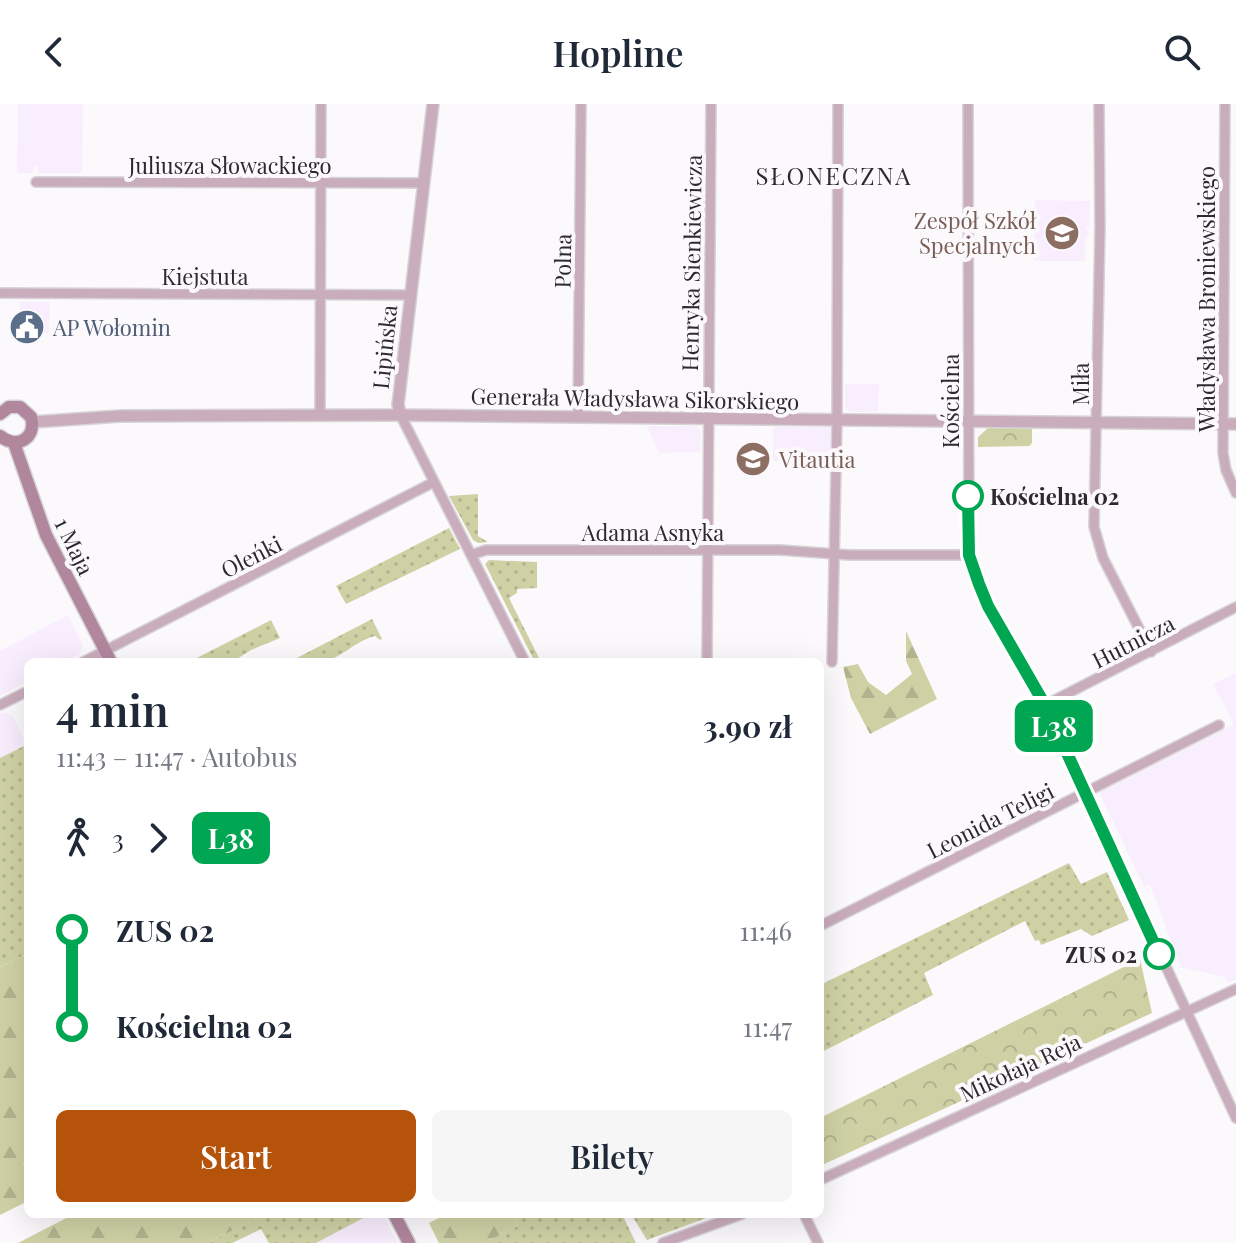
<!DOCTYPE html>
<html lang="pl">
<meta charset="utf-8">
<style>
:root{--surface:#fff;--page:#f6f6f7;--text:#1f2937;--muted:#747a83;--accent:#b45309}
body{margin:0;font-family:"Playfair Display",serif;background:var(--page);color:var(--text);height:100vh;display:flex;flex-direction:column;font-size:30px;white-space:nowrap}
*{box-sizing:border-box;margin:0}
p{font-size:26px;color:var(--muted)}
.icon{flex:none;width:44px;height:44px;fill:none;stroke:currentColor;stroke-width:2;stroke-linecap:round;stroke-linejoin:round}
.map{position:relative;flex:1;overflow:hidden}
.sheet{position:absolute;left:24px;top:554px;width:800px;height:560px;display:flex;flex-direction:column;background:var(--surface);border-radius:12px;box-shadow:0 8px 32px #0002}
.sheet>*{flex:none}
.badge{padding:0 16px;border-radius:12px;font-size:28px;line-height:52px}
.map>.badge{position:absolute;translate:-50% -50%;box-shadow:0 0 0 4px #fff}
.legs{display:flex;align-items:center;gap:12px;height:88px;padding:0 32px;font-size:26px}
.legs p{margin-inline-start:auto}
.head{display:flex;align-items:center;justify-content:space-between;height:136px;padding:0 32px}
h1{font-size:44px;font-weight:600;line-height:60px}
.primary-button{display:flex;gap:16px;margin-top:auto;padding:16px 32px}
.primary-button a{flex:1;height:92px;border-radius:12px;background:var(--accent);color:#fff;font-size:32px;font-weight:600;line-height:92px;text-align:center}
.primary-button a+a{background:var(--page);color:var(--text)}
ul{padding:0 32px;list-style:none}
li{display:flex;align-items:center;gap:28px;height:96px;font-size:30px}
li i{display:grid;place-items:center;width:12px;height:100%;margin:0 10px;background:currentColor}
li i::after{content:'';width:20px;height:20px;margin:-10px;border:6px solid;border-radius:50%;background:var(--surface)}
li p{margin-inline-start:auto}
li:first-child i{background:linear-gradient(#0000 50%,currentColor 0)}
li:last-child i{background:linear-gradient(currentColor 50%,#0000 0)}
header{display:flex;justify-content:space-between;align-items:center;height:104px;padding:0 32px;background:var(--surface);font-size:36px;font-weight:600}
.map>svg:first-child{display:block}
.built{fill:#f9eefd}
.grass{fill:url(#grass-dots)}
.forest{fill:url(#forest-firs)}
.park{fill:url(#park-crowns)}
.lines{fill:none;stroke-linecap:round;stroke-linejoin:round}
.minor-casing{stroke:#d7d4d8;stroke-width:12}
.tertiary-casing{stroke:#d7d4d8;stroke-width:14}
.secondary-casing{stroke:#d7d4d8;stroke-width:15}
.minor{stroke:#caadbc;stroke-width:9}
.tertiary{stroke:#caadbc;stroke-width:11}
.secondary{stroke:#b1879e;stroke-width:12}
.line-1-casing{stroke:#fff;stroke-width:18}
.line-1{stroke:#00a651;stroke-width:12}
.stop-1-dot{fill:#fff;stroke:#00a651;stroke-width:4}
.labels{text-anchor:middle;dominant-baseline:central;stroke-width:8;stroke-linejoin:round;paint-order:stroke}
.street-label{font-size:22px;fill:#2e292f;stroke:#fcf9fd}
.education-label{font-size:22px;fill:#785e54;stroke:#fcf9fd;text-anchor:end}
.service-label{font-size:22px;fill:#4e5e75;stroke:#fcf9fd;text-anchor:start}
.stop-label{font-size:22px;font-weight:bold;fill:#2e292f;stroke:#fcf9fd;text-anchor:start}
.neighbourhood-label{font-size:24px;letter-spacing:2px;fill:#2e292f;stroke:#fcf9fd}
</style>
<header><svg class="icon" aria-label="back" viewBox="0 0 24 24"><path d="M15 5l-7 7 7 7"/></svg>Hopline<svg class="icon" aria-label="search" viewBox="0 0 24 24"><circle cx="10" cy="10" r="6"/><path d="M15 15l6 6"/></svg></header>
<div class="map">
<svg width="1236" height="1139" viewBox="0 0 1236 1139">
<defs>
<pattern id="grass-dots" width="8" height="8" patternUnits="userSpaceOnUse" patternTransform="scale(2)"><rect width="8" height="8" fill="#cfd1a5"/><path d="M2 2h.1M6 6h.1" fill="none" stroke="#b2b38e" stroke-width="1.8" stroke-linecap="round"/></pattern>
<pattern id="forest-firs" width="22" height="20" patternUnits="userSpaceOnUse" patternTransform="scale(2)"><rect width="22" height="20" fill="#cfd1a5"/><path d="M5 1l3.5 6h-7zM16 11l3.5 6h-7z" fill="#b2b38e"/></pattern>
<pattern id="park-crowns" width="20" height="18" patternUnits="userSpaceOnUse" patternTransform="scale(2)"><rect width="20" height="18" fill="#cfd1a5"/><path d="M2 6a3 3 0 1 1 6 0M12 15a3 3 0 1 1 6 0" fill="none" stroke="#b2b38e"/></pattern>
</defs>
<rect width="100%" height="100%" fill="#fcf9fd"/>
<path class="built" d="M18,0H83L82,69H38V62H33V69H17Z
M1035,96L1090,97L1089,123H1086L1089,131L1085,133V157H1034Z
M20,198H50L49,229H20Z
M845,280H879L878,308H851L845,303Z
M647,322H697L701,327L700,348L659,349Z
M773,323H830V358L773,357Z
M68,511L83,541L80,550L65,558H28V577L0,592V547Z
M1236,569V875L1228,879L1224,873L1181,863L1150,781L1144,783L1099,688L1234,620L1213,580Z
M3,608L12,611L27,640L0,654V609Z
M371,1110H382L398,1139H316Z"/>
<path class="grass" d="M478,390V432L488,438L478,439L473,436L449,392Z
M449,424L460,445L346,500L336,482Z
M489,456L537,458V484L517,485V489L509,494L541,558H535L485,460Z
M372,515L382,535L380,536L375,532C355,537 342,554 322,558C312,560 299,558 289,558Z
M271,516L280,534L251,546L232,558H189Z
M28,640V849L0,863V654Z
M1069,759L1081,780L1107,768L1129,816L1092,832L1081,825L1041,841L1039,836L1035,837L1025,817L924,869L933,891L820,949V881Z
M266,1110H371L316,1139H269L261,1125L232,1139H207Z
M512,1110H622L636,1139H484L518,1122Z
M631,1110H717L647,1136Z"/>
<path class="forest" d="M906,527L937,595L870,630L851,594L843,563L858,560L868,578L886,591L912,570L906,557Z
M28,849V1057L23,1060L28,1063V1097L0,1111V863Z
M74,1110H139L141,1113L147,1110H266L207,1139H18Z
M447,1110H512L518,1122L484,1139H439L429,1119Z"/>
<path class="park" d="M988,324H1032V339L1029,342L978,343V333Z
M1140,855L1152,909L820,1062V1014Z"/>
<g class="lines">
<defs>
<path id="minor" d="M968,0L969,451L988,502L1045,601L1236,1014
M1099,0L1100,124L1094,423L1103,454L1151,548
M1225,0L1223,349L1226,366L1236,389
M36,78L424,79
M0,189L410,191
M320,311L321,0
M401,312L525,558
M578,313L581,0
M471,451L486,446H780L850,451H969
M83,558L434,378
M707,558L711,0
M832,558L837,316L838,0
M0,601L28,587
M1045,601L1236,503
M820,822L1219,621
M820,1076L1236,885
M804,1110L818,1139
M663,1139L742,1110"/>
<path id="tertiary" d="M401,312L398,301L433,0
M33,318L120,312L393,311L1236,320"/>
<path id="secondary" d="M0,310L9,303H20L31,313C37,334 17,346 0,332
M14,339L46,431L111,558
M394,1110L409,1139"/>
</defs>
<use href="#minor" class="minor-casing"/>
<use href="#tertiary" class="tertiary-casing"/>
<use href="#secondary" class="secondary-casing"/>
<use href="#minor" class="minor"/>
<use href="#tertiary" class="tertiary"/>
<use href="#secondary" class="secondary"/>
</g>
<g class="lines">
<defs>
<path id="line-1" d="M968,392L969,451L979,480L988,502L1045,601L1159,850"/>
</defs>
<use href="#line-1" class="line-1-casing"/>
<use href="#line-1" class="line-1"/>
</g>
<defs>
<symbol id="school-disc" viewBox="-11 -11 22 22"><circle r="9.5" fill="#8d6e63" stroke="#fcf9fd"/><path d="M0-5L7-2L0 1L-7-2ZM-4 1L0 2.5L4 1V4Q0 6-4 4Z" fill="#fff"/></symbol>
<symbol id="civic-disc" viewBox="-11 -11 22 22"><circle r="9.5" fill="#5c6f8a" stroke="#fcf9fd"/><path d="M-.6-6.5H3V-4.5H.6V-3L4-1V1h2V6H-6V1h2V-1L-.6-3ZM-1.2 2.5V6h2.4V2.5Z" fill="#fff"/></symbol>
</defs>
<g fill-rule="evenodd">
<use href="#school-disc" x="1042" y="109" width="40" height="40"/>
<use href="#civic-disc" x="7" y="203" width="40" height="40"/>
<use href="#school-disc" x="733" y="335" width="40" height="40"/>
</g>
<g class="stop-1-dot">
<circle cx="968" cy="392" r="14"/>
<circle cx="1159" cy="850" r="14"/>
</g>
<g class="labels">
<g class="street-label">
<text x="230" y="61">Juliusza Słowackiego</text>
<text transform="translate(562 157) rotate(-89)">Polna</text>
<text transform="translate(691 159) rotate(-89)">Henryka Sienkiewicza</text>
<text x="205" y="172">Kiejstuta</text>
<text transform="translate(1206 195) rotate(-90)">Władysława Broniewskiego</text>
<text transform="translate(384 243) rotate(-84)">Lipińska</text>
<text transform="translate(1080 280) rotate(-90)">Miła</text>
<text transform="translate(635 294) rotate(1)">Generała Władysława Sikorskiego</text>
<text transform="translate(950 297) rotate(-90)">Kościelna</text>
<text x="653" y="428">Adama Asnyka</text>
<text transform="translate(75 442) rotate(64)">1 Maja</text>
<text transform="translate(251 452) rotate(-27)">Oleńki</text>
<text transform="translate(1133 537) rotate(-27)">Hutnicza</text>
<text transform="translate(990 716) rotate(-27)">Leonida Teligi</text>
<text transform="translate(1020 963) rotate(-25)">Mikołaja Reja</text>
</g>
<g class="education-label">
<text x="1036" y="116">Zespół Szkół<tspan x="1036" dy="25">Specjalnych</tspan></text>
<text x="779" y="355" text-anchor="start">Vitautia</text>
</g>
<g class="service-label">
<text x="53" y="223">AP Wołomin</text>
</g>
<g class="stop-label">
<text x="990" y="392">Kościelna 02</text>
<text x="1137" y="850" text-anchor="end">ZUS 02</text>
</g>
<g class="neighbourhood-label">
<text x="834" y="71">SŁONECZNA</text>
</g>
</g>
</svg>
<b class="badge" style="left:1054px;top:622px;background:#00a651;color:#fff">L38</b>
<section class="sheet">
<div class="head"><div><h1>4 min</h1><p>11:43 – 11:47 · Autobus</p></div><b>3.90 zł</b></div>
<div class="legs"><svg class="icon" aria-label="walk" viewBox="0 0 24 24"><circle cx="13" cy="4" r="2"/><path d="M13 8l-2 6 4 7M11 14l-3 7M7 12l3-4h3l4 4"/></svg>3<svg class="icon" aria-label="forward" viewBox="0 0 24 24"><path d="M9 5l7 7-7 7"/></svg><b class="badge" style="background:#00a651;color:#fff">L38</b></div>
<ul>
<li><i style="color:#00a651"></i><b>ZUS 02</b><p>11:46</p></li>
<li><i style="color:#00a651"></i><b>Kościelna 02</b><p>11:47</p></li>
</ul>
<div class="primary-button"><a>Start</a><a>Bilety</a></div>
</section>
</div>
